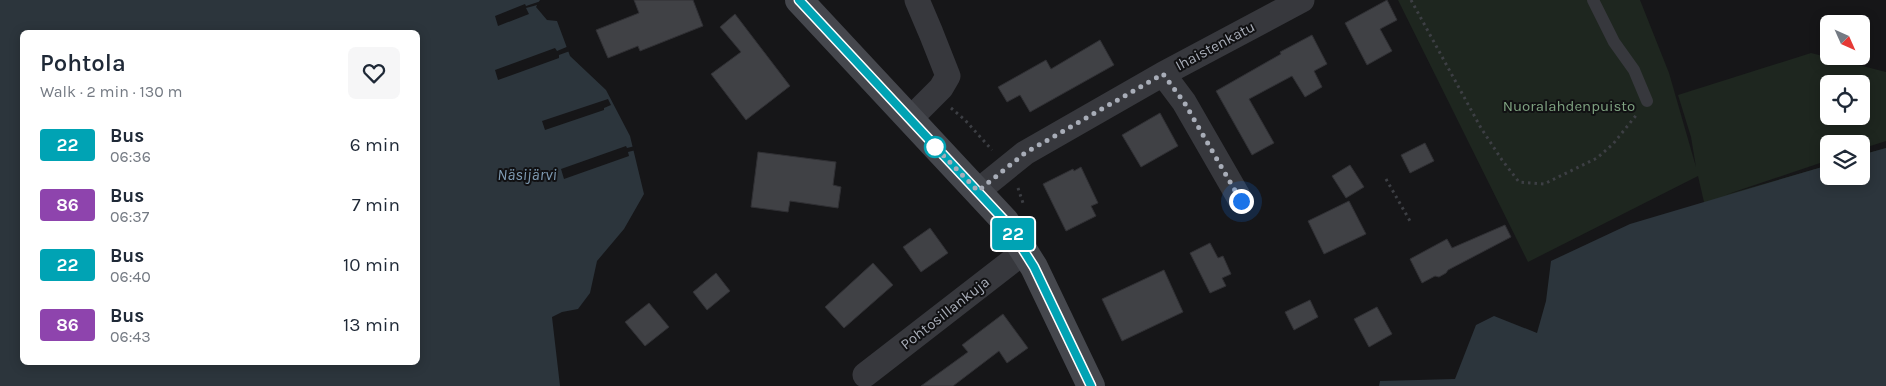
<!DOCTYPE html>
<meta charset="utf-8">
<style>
:root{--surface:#fff;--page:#f6f6f7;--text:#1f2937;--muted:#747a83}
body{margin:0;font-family:Karla,sans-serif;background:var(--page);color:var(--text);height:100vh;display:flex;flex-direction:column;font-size:19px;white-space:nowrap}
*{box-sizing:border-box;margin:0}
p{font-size:16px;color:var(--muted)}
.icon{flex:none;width:28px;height:28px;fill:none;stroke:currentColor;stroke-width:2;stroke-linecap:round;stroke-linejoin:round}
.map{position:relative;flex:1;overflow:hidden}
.side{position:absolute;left:20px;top:30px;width:400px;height:335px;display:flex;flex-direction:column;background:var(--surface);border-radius:8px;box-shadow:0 2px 12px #0003}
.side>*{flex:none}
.badge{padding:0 10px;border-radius:4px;font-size:18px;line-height:32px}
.needle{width:32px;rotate:135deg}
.tools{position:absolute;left:1820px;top:15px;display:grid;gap:10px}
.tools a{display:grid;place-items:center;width:50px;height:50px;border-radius:8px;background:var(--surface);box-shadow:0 2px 12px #0003;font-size:25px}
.you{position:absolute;width:25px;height:25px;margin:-12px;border:4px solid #fff;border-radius:50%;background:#1a73e8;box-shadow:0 0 0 8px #1a73e833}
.map>.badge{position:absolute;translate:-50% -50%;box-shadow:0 0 0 2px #fff}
.round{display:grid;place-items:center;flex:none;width:52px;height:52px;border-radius:8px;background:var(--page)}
.head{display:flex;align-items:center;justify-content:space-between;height:85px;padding:0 20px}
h1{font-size:24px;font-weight:600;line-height:38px}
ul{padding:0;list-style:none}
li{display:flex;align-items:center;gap:15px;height:60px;padding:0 20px}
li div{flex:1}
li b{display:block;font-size:19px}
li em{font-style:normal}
li .badge{min-width:55px;font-weight:700;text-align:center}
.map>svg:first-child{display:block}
.green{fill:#1e261f;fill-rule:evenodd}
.water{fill:#2c353c;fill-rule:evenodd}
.pier{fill:#161618}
.building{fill:#404145;stroke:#303034}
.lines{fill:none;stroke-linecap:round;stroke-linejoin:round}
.path{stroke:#3d3f44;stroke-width:3;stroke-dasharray:2.5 4;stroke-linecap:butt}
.lane{stroke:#37383d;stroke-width:12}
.street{stroke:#37383d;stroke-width:25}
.secondary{stroke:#45474d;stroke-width:28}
.line-casing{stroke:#fff;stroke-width:11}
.line{stroke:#00a3b4;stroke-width:8}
.walk{stroke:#a8adb8;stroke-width:5;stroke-dasharray:0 9}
.stop-dot{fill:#fff;stroke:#00a3b4;stroke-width:2.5}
.labels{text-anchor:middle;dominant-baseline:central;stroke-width:4;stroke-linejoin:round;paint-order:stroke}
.street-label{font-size:15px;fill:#a8adb8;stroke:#111113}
.park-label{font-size:15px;fill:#7fa381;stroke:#111113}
.water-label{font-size:16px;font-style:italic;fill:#7f9bb3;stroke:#111113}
</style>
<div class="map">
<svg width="1886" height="386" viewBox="0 0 1886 386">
<rect width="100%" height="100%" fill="#161618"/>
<path class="green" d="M1398,0H1640L1669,73L1696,167L1691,137L1678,95L1811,53L1886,72V141L1861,149V144H1829V160L1725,195L1829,165V176H1861V155L1886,148V386L1704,202L1698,176L1528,262ZM1829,84H1861V116H1829Z"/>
<path class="water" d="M0,0H540L536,7L547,20L557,21L570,56L606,90L630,136L644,194L624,229L597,261L590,293L578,309L562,312L552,317L560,386H0ZM22,32H418V362H22Z
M1886,148V386H1379L1380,381L1455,379L1476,325L1494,316L1537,333L1546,301L1551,261L1630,224L1829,165V176H1861V155Z"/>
<path class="pier" d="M541,1V4L526,8L529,14L498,26L495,16L525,4L526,6Z
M569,46L570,51L559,55V58L498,80L495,70L555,48L557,51Z
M608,99L611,105L604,108V110L545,130L542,121Z
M626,146L627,148L635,146L636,150L628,152L629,156L564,179L561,169Z"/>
<path class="building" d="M634,0H693L703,26L640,51L638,46L608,58L596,30L639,13Z
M1387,0L1397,20L1380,29L1392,51L1367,65L1345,23Z
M735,14L790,86L746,120L711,74L741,52L720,27Z
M1312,35L1327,64L1314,71L1322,87L1305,97L1292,76L1249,99L1274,143L1252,155L1216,91L1281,54L1280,52Z
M1100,40L1114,65L1030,112L1020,95L1007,102L998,87L1046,60L1051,69Z
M1160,113L1178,146L1141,167L1122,135Z
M1425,143L1434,161L1410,173L1401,155Z
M758,152L836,162L833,185L841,187L838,208L790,201L788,212L751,207Z
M1350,165L1364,187L1346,198L1332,176Z
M1081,167L1098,203L1091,206L1096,216L1066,231L1043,184L1073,169L1074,171Z
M1349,201L1366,234L1324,254L1308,221Z
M1505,225L1511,237L1448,270L1446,273L1439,277L1435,276L1422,283L1410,259L1447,239L1452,248Z
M930,228L948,253L921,272L903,247Z
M1210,243L1218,258L1223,256L1231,274L1222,278L1226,286L1210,293L1190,253Z
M873,263L893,285L844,328L825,307Z
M1164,270L1183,312L1122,341L1102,299Z
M716,273L730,291L707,310L693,292Z
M1310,300L1318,317L1294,330L1285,312Z
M649,303L669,327L645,346L625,322Z
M1377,307L1392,334L1369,347L1354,319Z
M1003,314L1028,348L1007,363L999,351L953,386H921L968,352L962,345Z"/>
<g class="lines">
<path class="path" d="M1411,0L1481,128L1502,160L1519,182L1544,184L1597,158L1613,144L1638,113
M951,108L965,120L992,150
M1386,179L1410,221
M1018,188L1023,203"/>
<path class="lane" d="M1593,0L1614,42L1634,70L1647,101"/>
<path class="street" d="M1163,74L1184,102L1241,201
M910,119L941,88L948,76L931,33L917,0
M978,191L1025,153L1163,74L1302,0
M865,375L1025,251"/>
<path class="secondary" d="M799,0L1005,221L1034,267L1091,386"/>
</g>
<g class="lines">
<defs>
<path id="line" d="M799,0L1005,221L1034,267L1091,386"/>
</defs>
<use href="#line" class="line-casing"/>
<use href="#line" class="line"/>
<path class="walk" d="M935,147L933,145L978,191L1025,153L1163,74L1184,102L1241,201"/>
</g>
<circle class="stop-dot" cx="935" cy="147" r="10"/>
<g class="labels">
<g class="street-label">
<text transform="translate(1215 46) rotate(-28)">Ihaistenkatu</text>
<text transform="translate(945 313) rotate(-38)">Pohtosillankuja</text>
</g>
<g class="park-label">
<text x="1569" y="106">Nuoralahdenpuisto</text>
</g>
<g class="water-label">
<text x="527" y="174">Näsijärvi</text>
</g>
</g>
</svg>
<div class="tools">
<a><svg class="needle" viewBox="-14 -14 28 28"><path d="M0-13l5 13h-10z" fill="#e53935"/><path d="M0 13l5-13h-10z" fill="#747a83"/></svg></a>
<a><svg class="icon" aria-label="locate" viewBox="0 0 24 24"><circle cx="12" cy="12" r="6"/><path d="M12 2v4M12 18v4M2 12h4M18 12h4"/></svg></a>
<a><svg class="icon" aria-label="layers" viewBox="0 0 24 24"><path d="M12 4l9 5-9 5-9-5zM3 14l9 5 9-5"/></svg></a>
</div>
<div class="you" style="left:1241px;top:201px"></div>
<b class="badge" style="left:1013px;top:234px;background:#00a3b4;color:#fff">22</b>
<section class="side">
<div class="head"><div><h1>Pohtola</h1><p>Walk · 2 min · 130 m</p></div><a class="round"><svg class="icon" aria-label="heart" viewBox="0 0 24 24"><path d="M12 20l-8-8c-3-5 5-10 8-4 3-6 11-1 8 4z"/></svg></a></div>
<ul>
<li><span class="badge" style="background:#00a3b4;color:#fff">22</span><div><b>Bus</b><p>06:36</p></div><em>6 min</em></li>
<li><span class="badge" style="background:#8e44ad;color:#fff">86</span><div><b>Bus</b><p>06:37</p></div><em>7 min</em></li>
<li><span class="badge" style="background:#00a3b4;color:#fff">22</span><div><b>Bus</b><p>06:40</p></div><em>10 min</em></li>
<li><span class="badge" style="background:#8e44ad;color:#fff">86</span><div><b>Bus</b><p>06:43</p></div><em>13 min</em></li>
</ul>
</section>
</div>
